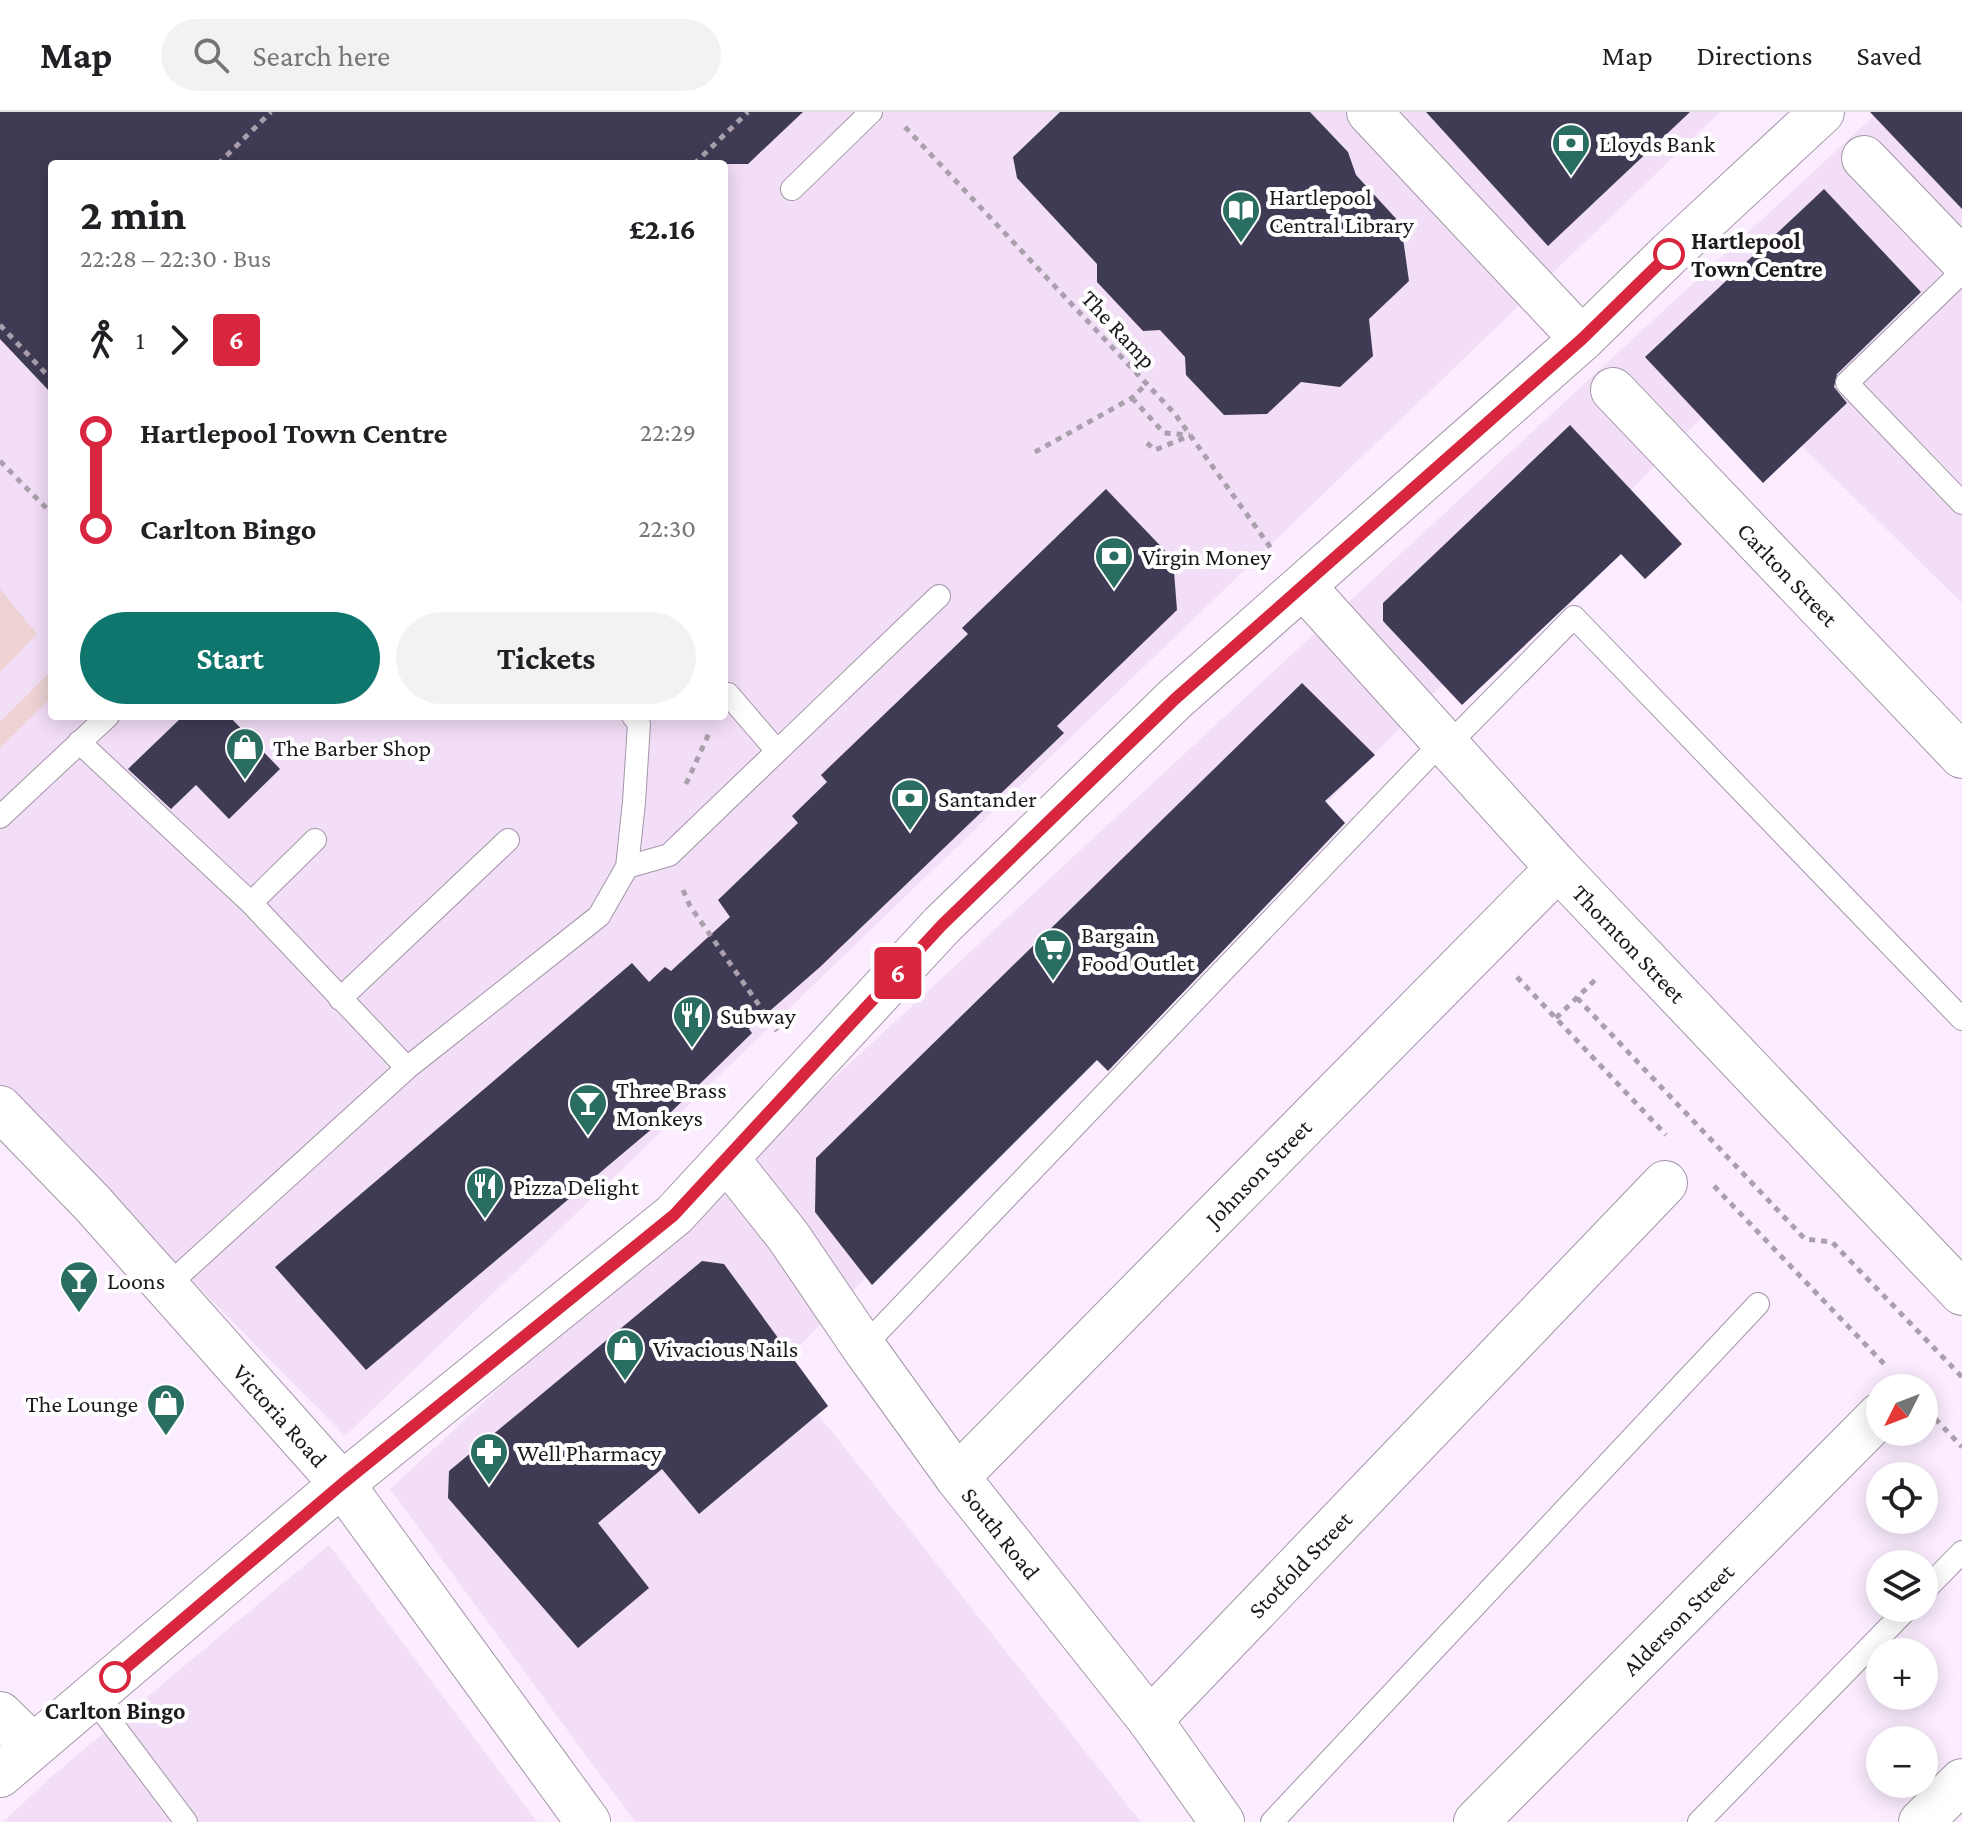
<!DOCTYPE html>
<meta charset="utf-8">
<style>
:root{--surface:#fff;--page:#f2f2f2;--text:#202124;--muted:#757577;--line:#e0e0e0;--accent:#0f766e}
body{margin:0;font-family:"Crimson Pro",serif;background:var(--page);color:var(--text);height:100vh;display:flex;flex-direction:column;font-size:30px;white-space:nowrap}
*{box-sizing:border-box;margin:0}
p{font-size:26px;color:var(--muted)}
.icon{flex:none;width:44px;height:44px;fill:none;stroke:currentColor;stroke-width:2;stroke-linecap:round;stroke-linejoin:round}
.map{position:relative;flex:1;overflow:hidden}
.details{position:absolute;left:48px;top:48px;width:680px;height:560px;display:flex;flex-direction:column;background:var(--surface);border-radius:8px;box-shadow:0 4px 20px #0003}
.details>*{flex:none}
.badge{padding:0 16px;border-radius:6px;font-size:28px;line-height:52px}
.needle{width:52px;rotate:228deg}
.fabs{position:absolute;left:1866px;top:1262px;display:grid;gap:16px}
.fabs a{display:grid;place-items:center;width:72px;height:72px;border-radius:50%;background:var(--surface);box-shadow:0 4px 20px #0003;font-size:40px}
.map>.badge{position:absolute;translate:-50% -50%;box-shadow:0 0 0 4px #fff}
.legs{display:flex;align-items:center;gap:12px;height:88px;padding:0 32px;font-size:26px}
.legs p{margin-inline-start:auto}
.headline{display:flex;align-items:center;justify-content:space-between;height:136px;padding:0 32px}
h1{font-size:44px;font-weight:700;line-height:60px}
.cta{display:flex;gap:16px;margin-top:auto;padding:16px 32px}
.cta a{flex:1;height:92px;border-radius:48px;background:var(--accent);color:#fff;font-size:32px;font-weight:700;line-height:92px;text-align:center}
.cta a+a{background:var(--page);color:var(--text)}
ul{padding:0 32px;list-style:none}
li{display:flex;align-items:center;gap:28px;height:96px;font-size:30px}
li i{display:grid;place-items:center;width:12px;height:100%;margin:0 10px;background:currentColor}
li i::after{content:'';width:20px;height:20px;margin:-10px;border:6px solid;border-radius:50%;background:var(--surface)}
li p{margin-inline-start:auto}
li:first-child i{background:linear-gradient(#0000 50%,currentColor 0)}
li:last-child i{background:linear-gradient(currentColor 50%,#0000 0)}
header{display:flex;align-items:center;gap:48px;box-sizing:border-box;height:112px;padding:0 40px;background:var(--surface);border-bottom:2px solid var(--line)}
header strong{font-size:38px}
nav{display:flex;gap:44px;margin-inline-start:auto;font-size:28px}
.search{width:560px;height:72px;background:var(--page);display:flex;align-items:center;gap:20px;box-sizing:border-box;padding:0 28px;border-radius:44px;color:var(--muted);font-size:30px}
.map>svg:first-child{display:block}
.built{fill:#f2def7;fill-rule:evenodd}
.green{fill:#eed3d4}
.building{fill:#3f3b55}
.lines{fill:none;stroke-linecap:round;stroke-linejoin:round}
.lane-casing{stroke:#a396a7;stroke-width:24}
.street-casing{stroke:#a396a7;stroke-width:46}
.secondary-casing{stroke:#a396a7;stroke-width:46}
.path{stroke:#aaa0ad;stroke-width:5;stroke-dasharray:6 6;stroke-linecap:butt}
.lane{stroke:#fff;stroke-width:22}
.street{stroke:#fff;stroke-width:44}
.secondary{stroke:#fff;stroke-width:44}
.line-1-casing{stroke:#fff;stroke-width:18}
.line-1{stroke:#d7263d;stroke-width:12}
.stop-1-dot{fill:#fff;stroke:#d7263d;stroke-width:4}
.labels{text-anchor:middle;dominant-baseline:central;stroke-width:8;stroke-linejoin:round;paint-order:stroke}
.poi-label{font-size:24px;fill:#1e191f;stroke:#fff;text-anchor:start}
.stop-label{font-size:24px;font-weight:bold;fill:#1e191f;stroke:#fff;text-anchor:start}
.street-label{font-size:24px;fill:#1e191f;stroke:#fff}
</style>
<header>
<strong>Map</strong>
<div class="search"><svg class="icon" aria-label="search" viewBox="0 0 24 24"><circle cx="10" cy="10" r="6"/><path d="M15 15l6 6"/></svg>Search here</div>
<nav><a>Map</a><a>Directions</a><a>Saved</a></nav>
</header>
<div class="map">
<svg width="1962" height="1710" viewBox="0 0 1962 1710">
<rect width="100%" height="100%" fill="#fbedff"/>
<path class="built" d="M0,0H1720L345,1324L0,973ZM52,52H724V604H52Z
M1878,0H1962V491L1736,270L780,1254L1141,1710H635L390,1377Z
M329,1433L537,1710H3L51,1665Z"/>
<path class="green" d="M0,477L37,522L0,560Z
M52,558V585L0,636V610Z"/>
<path class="building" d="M0,0H803L748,52H52V282L0,227Z
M1060,0H1310L1348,40L1356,63L1401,112L1409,169L1369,207L1373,244L1340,275L1301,270L1267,302L1224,303L1186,263L1185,245L1160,218L1143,219L1097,170V152L1017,66L1013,45Z
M1426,0H1690L1548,134Z
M1870,0H1962V97Z
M1824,77L1921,180L1837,262L1834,275L1847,291L1763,371L1645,245Z
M1570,313L1682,432L1645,467L1621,442L1462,593L1383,509V491Z
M1106,377L1173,447L1177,498L1057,614L1064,621L820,855L749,917L752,921L666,1005L366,1258L275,1155L632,851L649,870L665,855L671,859L730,805L718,788L798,711L792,704L827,670L821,663L968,522L962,516Z
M1302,571L1375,643L1325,689L1345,711L1108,959L1097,948L872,1173L815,1100L816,1046Z
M183,604H229L280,657L229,707L196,673L171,697L128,657Z
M702,1149L724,1152L828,1294L699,1402L662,1357L598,1411L649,1476L578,1536L448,1386L449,1359Z"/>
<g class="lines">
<defs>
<path id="lane" d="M792,77L871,0
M1962,160L1847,271L1962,391
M728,582L777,639
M79,630L251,791L407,956
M1447,634L1574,505L1962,907
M0,705L108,604
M627,755L634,690L639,612L633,604
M251,791L315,728
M340,887L508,728
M166,1175L407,956L599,804L627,755L669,743L939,484
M863,1235L1443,629
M1924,1479L1962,1440
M92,1585L186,1710
M1272,1710L1758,1192
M1699,1710L1908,1496"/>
<g id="street">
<path d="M1369,0L1582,227"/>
<path d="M1864,46L1962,148"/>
<path id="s1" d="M1613,278L1962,644"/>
<path id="s2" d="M1303,474L1558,756L1962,1181"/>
<path id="s3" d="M727,1047L788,1124L867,1240L957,1365L1150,1608L1222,1710"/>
<path id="s4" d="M957,1365L1558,756"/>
<path d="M0,1602L33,1634"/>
<path id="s5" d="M1150,1608L1665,1071"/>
<path id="s6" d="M1476,1710L1880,1303"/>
<path d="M1921,1710L1962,1669"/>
</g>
<g id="secondary">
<path id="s7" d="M0,996L93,1092L342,1372L588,1710"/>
<path d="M0,1663L342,1372L674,1103L942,813L1175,587L1582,227L1669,142L1822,0"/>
</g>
</defs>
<use href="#lane" class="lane-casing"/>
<use href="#street" class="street-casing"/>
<use href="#secondary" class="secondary-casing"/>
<path class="path" d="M905,15L1175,302L1273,439
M218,52L271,0
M694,52L748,0
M0,213L52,268
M1132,286L1164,321L1190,323
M1147,331L1155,338L1189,324
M1035,340L1132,286L1146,272
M0,349L52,402
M686,672L710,619
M683,778L690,794L777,919
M1517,865L1666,1023
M1577,886L1805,1127L1832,1130L1962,1265
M1556,906L1596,867
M1714,1074L1887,1255
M1927,1298L1962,1335"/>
<use href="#lane" class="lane"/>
<use href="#street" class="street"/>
<use href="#secondary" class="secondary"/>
</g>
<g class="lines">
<defs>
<path id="line-1" d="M115,1565L342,1372L674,1103L942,813L1175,587L1582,227L1669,142"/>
</defs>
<use href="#line-1" class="line-1-casing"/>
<use href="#line-1" class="line-1"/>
</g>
<defs>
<symbol id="bank-pin" viewBox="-11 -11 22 30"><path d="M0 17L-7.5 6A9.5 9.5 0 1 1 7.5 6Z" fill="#296e60" stroke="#fff"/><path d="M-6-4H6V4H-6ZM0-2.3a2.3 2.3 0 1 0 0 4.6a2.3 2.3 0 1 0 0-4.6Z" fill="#fff"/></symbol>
<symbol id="library-pin" viewBox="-11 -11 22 30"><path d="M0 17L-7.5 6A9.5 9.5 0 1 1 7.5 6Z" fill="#296e60" stroke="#fff"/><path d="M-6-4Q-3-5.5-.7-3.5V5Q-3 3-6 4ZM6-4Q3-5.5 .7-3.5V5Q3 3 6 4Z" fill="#fff"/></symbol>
<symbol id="shop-pin" viewBox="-11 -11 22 30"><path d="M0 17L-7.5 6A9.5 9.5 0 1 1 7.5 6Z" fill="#296e60" stroke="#fff"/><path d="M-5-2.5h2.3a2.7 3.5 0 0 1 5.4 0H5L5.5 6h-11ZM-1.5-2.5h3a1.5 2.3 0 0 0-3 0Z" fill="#fff"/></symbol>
<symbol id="supermarket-pin" viewBox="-11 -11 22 30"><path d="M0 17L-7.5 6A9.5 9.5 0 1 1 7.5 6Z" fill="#296e60" stroke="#fff"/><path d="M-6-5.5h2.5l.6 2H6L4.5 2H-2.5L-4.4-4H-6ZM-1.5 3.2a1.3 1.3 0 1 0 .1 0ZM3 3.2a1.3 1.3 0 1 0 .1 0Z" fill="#fff"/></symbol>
<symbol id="restaurant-pin" viewBox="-11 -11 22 30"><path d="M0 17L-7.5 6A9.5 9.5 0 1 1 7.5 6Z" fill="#296e60" stroke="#fff"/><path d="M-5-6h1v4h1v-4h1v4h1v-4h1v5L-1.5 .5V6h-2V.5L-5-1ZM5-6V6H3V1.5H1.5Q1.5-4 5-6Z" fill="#fff"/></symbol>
<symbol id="bar-pin" viewBox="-11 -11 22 30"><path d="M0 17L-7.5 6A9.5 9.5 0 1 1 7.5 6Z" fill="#296e60" stroke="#fff"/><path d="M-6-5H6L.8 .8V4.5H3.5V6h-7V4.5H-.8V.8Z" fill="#fff"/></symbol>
<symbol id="pharmacy-pin" viewBox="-11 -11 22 30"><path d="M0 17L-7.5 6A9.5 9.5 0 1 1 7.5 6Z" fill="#296e60" stroke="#fff"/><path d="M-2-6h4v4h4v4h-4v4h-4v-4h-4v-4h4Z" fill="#fff"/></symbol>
</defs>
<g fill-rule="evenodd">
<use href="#bank-pin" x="1549" y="9" width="44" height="60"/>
<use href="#library-pin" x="1219" y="76" width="44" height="60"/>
<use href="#bank-pin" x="1092" y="422" width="44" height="60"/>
<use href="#shop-pin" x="223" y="613" width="44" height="60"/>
<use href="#bank-pin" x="888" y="664" width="44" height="60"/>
<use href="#supermarket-pin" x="1031" y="814" width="44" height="60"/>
<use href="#restaurant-pin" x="670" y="881" width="44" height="60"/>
<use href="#bar-pin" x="566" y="969" width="44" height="60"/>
<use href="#restaurant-pin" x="463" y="1052" width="44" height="60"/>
<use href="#bar-pin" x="57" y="1146" width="44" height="60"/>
<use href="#shop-pin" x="603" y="1214" width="44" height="60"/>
<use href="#shop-pin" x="144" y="1269" width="44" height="60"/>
<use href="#pharmacy-pin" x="467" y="1318" width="44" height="60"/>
</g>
<g class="stop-1-dot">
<circle cx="1669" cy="142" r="14"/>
<circle cx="115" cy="1565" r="14"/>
</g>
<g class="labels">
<g class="poi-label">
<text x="1599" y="31">Lloyds Bank</text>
<text x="1269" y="84">Hartlepool<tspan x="1269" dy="28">Central Library</tspan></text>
<text x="1142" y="444">Virgin Money</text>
<text x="273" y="635">The Barber Shop</text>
<text x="938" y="686">Santander</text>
<text x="1081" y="822">Bargain<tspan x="1081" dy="28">Food Outlet</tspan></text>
<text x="720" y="903">Subway</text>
<text x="616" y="977">Three Brass<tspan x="616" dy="28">Monkeys</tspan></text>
<text x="513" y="1074">Pizza Delight</text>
<text x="107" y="1168">Loons</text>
<text x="653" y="1236">Vivacious Nails</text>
<text x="138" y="1291" text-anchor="end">The Lounge</text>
<text x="517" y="1340">Well Pharmacy</text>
</g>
<g class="stop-label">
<text x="1691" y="128">Hartlepool<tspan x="1691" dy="28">Town Centre</tspan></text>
<text x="115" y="1598" text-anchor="middle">Carlton Bingo</text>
</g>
<g class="street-label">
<text transform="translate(1119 217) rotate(47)">The Ramp</text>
<text stroke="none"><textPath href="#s1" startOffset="254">Carlton Street</textPath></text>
<text stroke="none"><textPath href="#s2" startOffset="484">Thornton Street</textPath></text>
<text stroke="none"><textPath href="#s4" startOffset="428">Johnson Street</textPath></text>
<text stroke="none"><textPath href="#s7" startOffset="416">Victoria Road</textPath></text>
<text stroke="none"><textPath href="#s3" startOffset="464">South Road</textPath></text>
<text stroke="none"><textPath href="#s5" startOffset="216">Stotfold Street</textPath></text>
<text stroke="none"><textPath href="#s6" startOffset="286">Alderson Street</textPath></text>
</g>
</g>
</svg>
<div class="fabs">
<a><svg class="needle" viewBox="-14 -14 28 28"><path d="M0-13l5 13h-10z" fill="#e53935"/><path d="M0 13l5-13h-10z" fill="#757577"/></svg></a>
<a><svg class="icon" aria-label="locate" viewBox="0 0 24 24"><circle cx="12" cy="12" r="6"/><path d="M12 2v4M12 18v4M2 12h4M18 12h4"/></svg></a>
<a><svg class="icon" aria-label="layers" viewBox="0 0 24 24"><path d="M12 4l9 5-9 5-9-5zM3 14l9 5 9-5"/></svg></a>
<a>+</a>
<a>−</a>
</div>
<b class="badge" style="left:898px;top:861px;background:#d7263d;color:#fff">6</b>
<section class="details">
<div class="headline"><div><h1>2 min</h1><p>22:28 – 22:30 · Bus</p></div><b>£2.16</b></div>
<div class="legs"><svg class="icon" aria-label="walk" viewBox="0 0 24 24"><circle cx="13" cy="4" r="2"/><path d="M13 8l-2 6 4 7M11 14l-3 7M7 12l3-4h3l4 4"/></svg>1<svg class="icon" aria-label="forward" viewBox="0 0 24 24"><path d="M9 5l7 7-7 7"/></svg><b class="badge" style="background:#d7263d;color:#fff">6</b></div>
<ul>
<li><i style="color:#d7263d"></i><b>Hartlepool Town Centre</b><p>22:29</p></li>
<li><i style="color:#d7263d"></i><b>Carlton Bingo</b><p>22:30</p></li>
</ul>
<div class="cta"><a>Start</a><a>Tickets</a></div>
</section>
</div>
